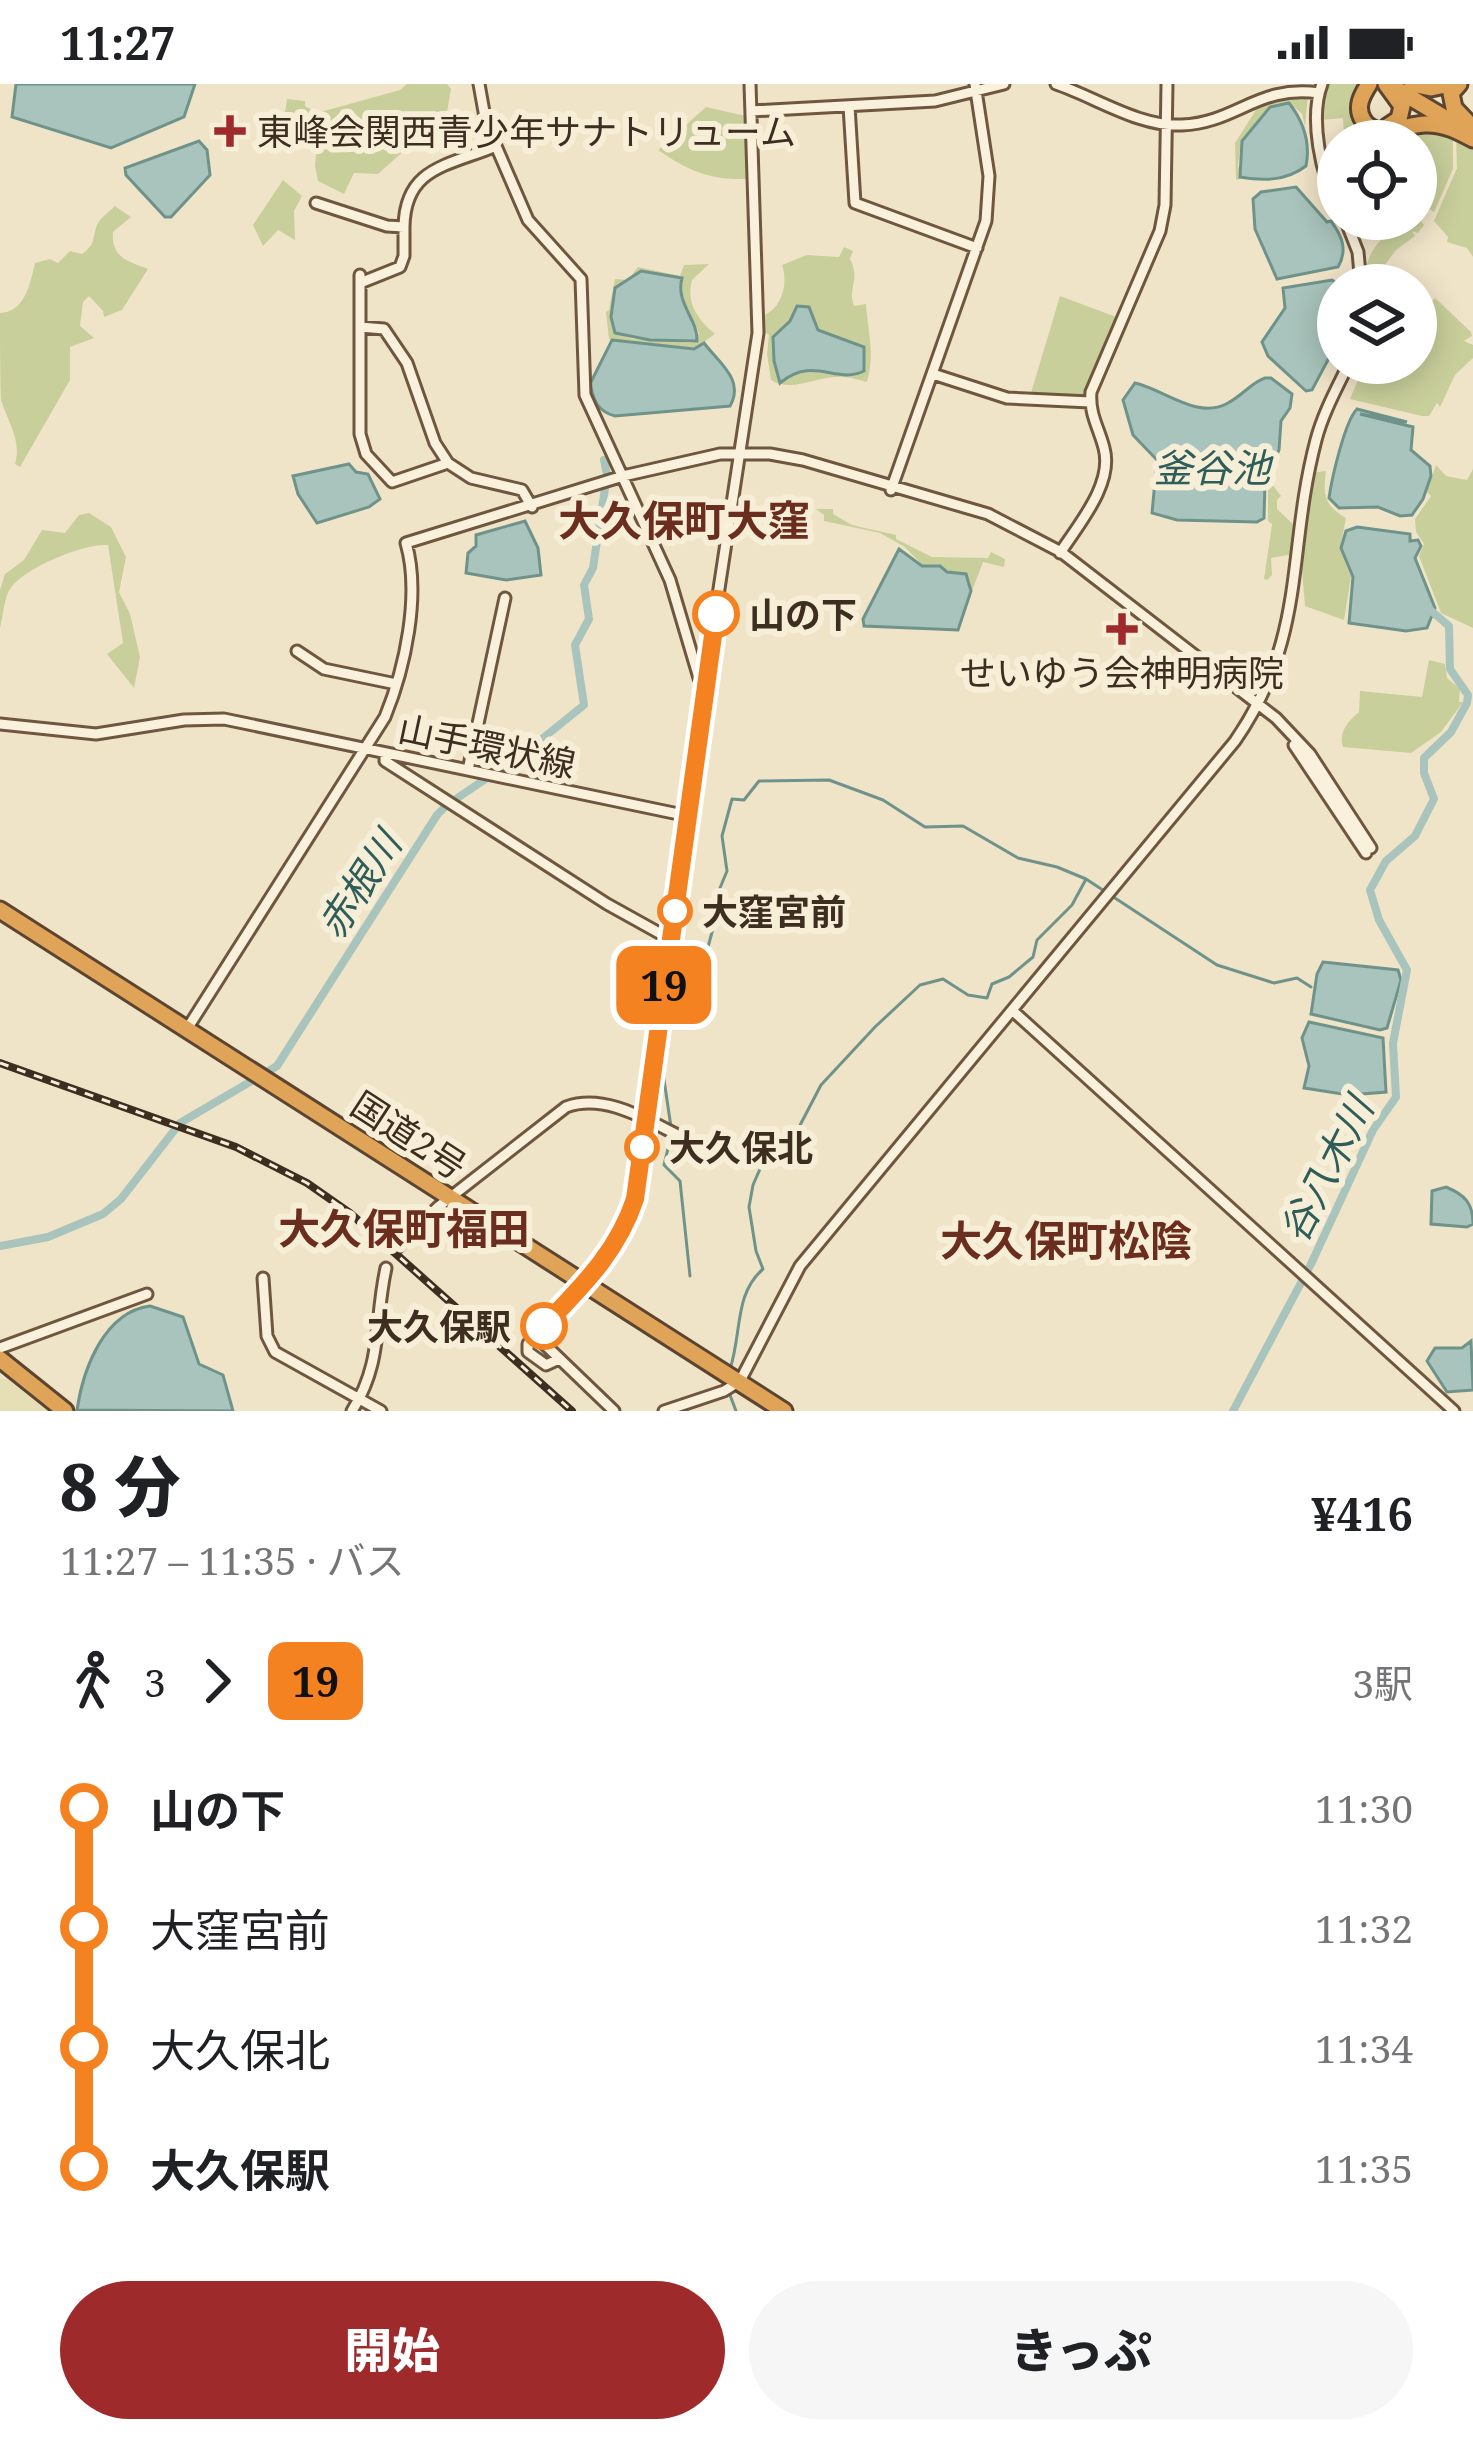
<!DOCTYPE html>
<html lang="ja">
<meta charset="utf-8">
<style>
:root{--surface:#fff;--page:#f6f6f6;--text:#202124;--muted:#757577;--accent:#9e2a2b}
body{margin:0;font-family:"Noto Serif","Noto Sans JP",serif;background:var(--page);color:var(--text);height:100vh;display:flex;flex-direction:column;font-size:45px;white-space:nowrap}
*{box-sizing:border-box;margin:0}
p{font-size:39px;color:var(--muted)}
.icon{flex:none;width:66px;height:66px;fill:none;stroke:currentColor;stroke-width:2;stroke-linecap:round;stroke-linejoin:round}
.map{position:relative;height:1327px;overflow:hidden}
.sheet{display:flex;flex-direction:column;background:var(--surface);flex:1}
.sheet>*{flex:none}
.badge{padding:0 24px;border-radius:18px;font-size:42px;line-height:78px}
.fabs{position:absolute;left:1317px;top:36px;display:grid;gap:24px}
.fabs a{display:grid;place-items:center;width:120px;height:120px;border-radius:50%;background:var(--surface);box-shadow:0 6px 30px #0003;font-size:60px}
.map>.badge{position:absolute;translate:-50% -50%;box-shadow:0 0 0 6px #fff}
.legs{display:flex;align-items:center;gap:18px;height:132px;padding:0 60px;font-size:39px}
.legs p{margin-inline-start:auto}
.head{display:flex;align-items:center;justify-content:space-between;height:204px;padding:0 60px}
h1{font-size:66px;font-weight:800;line-height:90px}
.cta{display:flex;gap:24px;margin-top:auto;padding:24px 60px}
.cta a{flex:1;height:138px;border-radius:72px;background:var(--accent);color:#fff;font-size:48px;font-weight:800;line-height:138px;text-align:center}
.cta a+a{background:var(--page);color:var(--text)}
ul{padding:0 60px;list-style:none}
li{display:flex;align-items:center;gap:42px;height:120px;font-size:45px}
li i{display:grid;place-items:center;width:18px;height:100%;margin:0 15px;background:currentColor}
li i::after{content:'';width:30px;height:30px;margin:-15px;border:9px solid;border-radius:50%;background:var(--surface)}
li p{margin-inline-start:auto}
li:first-child i{background:linear-gradient(#0000 50%,currentColor 0)}
li:last-child i{background:linear-gradient(currentColor 50%,#0000 0)}
.status{display:flex;justify-content:space-between;align-items:center;height:84px;padding:0 60px;background:var(--surface);direction:ltr}
.status svg{height:33px;fill:currentColor}
.map>svg:first-child{display:block}
.farmland{fill:#e6deb5}
.green{fill:#c9cf9b;fill-rule:evenodd}
.water{fill:#a9c4bc;stroke:#6f938a;stroke-width:3}
.lines{fill:none;stroke-linecap:round;stroke-linejoin:round}
.stream{stroke:#6f938a;stroke-width:3}
.river{stroke:#a9c4bc;stroke-width:8}
.secondary-casing{stroke:#6f573f;stroke-width:15}
.highway-casing{stroke:#5b4430;stroke-width:21}
.secondary{stroke:#faf1dc;stroke-width:9}
.highway{stroke:#e0a458;stroke-width:15}
.rail-casing{stroke:#3d2e20;stroke-width:8}
.rail{stroke:#f7eed8;stroke-width:3;stroke-dasharray:9;stroke-linecap:butt}
.line-1-casing{stroke:#fff;stroke-width:27}
.line-1{stroke:#f58220;stroke-width:18}
.poi-dot{fill:#9e2a2b;stroke:#f7eed8;stroke-width:4.5}
.stop-1-dot{fill:#fff;stroke:#f58220;stroke-width:6}
.labels{text-anchor:middle;dominant-baseline:central;stroke-width:12;stroke-linejoin:round;paint-order:stroke}
.poi-label{font-size:36px;fill:#3d2e20;stroke:#f7eed8;text-anchor:start}
.stop-label{font-size:36px;font-weight:bold;fill:#3d2e20;stroke:#f7eed8;text-anchor:start}
.street-label{font-size:36px;fill:#3d2e20;stroke:#f7eed8}
.water-label{font-size:39px;font-style:italic;fill:#2f5d5a;stroke:#f7eed8}
.quarter-label{font-size:42px;font-weight:bold;fill:#6b2e1e;stroke:#f7eed8}
</style>
<div class="status"><b>11:27</b><svg viewBox="0 0 49 12"><path d="M0 12V9h3v3zM5 12V6h3v6zM10 12V3h3v9zM15 12V0h3v12zM26 1h20v11H26zM47 4h2v5h-2z"/></svg></div>
<div class="map">
<svg width="1473" height="1327" viewBox="0 0 1473 1327">
<rect width="100%" height="100%" fill="#f0e4c8"/>
<path class="farmland" d="M0,1295H7L48,1327H0Z"/>
<path class="green" d="M407,0H447L451,5L445,40L425,48L378,90L354,89L344,110L318,97L315,82L318,50L307,49L285,28L287,15L305,17V22L317,29L400,6Z
M1325,0H1366L1368,46L1415,43L1453,47V85L1434,128L1416,116L1421,100L1416,99V57H1350L1344,52L1343,34L1322,36Z
M1308,10L1305,43L1302,30L1289,19L1269,23L1241,57L1238,81L1241,95L1236,96L1235,59L1261,18Z
M706,23L746,32L748,95C710,96 690,88 658,66Z
M1456,51L1473,59V173L1467,164L1447,158L1448,153L1434,137L1457,84Z
M283,96L302,112L294,127L295,156L278,146L263,162L253,141Z
M115,122L131,133L113,148C111,173 127,177 148,185L122,226L104,233L103,227L89,212L83,218L80,242L94,254L70,263V296L20,383L15,380C22,357 8,338 1,316C0,291 0,256 0,229C25,228 30,200 35,179L50,175L58,179L70,167L82,170C96,160 92,155 97,141C100,134 110,127 115,122Z
M1416,131L1424,141L1418,149L1412,147L1415,152L1396,166L1372,198L1367,196L1363,200V184L1367,182C1370,162 1393,140 1416,135Z
M844,163L853,167L850,175C861,196 847,204 854,222L866,220C868,248 875,271 867,298C858,296 847,292 838,293C814,293 792,309 771,296L767,270L769,251L763,247L765,231C783,222 788,199 782,181L807,171L839,173ZM797,222L809,226L818,246L860,262L863,270L851,292L815,285L786,294L777,290L772,253L790,237Z
M709,180L692,196C686,219 697,235 715,250L695,264L609,255L606,228L609,226L615,195L628,196L638,183L680,192L684,181ZM641,187L682,194L681,215L699,249L692,259L633,255L615,249L611,233L620,200Z
M1060,212L1119,234L1085,314L1030,312Z
M1435,214L1471,248L1472,252L1464,257L1473,261V274L1455,291L1440,323L1437,319L1429,332H1422L1350,315L1361,289L1371,279H1416V234Z
M1275,381L1272,400L1281,412L1277,416V425L1297,444L1294,477L1288,471L1271,474L1272,491L1267,496L1264,495L1272,440L1268,437V397Z
M1436,381L1446,392L1467,396L1473,385V544L1441,529L1419,472L1424,460L1416,448L1415,435L1431,412L1427,408Z
M1326,387C1323,411 1324,421 1346,434L1340,464L1351,493L1344,536L1305,522L1301,475L1303,390Z
M816,425H833V430L852,441L896,451V455L932,473L988,474L991,468L1005,475L1004,483L983,478L972,507L966,490L948,487L940,481L923,482L905,463L880,449L824,437V431Z
M89,429L111,443L126,473L119,508L130,530L140,573L134,604L107,570L123,559L108,461C84,459 23,484 10,505C4,514 3,533 0,544V506L5,490L24,476L42,446L65,449L79,431Z
M1429,576L1445,580L1447,594L1460,605L1459,618H1463L1441,648L1411,669L1343,663C1338,649 1348,637 1359,628L1360,607L1422,613Z"/>
<path class="water" d="M16,0H195L184,33L111,64L12,33Z
M1289,19C1303,37 1311,57 1306,82C1286,97 1264,97 1240,93L1242,57L1270,23Z
M199,57L207,66L210,91L171,133H165L126,91L125,84Z
M1296,103L1327,138L1331,137C1342,152 1348,166 1338,183L1277,195L1255,145L1253,115L1261,108Z
M641,187L682,194C675,219 698,235 697,257L650,256L615,249L611,233L615,204Z
M1332,196L1339,201L1338,257L1312,306L1306,307L1268,272L1262,258L1285,224L1283,204Z
M797,222L809,223L818,246L864,263V287C836,301 814,271 780,299L774,277L773,253L790,237Z
M612,256L694,265L704,259C719,279 745,296 730,322L615,332C597,327 594,317 590,300Z
M1265,294H1271L1292,310L1290,324L1281,337L1279,366L1265,397L1264,434L1257,438L1177,436L1152,429L1157,376L1133,351L1123,316L1135,299C1165,306 1197,335 1226,320C1241,313 1252,298 1265,294Z
M1357,325L1407,338L1360,330L1413,343L1411,366L1430,382L1431,392L1423,415L1412,431L1400,432L1378,423L1339,424L1329,414C1332,393 1345,337 1357,325Z
M349,380L356,388L368,390L380,415L369,423L317,439L298,410L293,392Z
M525,437L538,464L541,491L506,496L466,489L468,469L476,462V451Z
M1357,443L1410,450V457L1418,456L1421,462L1415,474L1435,524L1427,544L1406,547L1349,539L1353,493L1341,464L1346,447Z
M899,465L922,482H940L947,488L966,490L971,507L958,546L864,542L863,535Z
M1323,878L1398,886L1401,896L1387,944L1380,946L1311,930L1317,890Z
M1309,938L1383,954L1386,1008L1349,1011L1304,1004L1309,982L1302,954Z
M1446,1103C1465,1111 1473,1119 1473,1140L1467,1143L1431,1140L1432,1107Z
M150,1222L183,1233L199,1280L223,1291L233,1327L77,1326C83,1285 104,1228 150,1222Z
M1471,1257L1473,1306L1447,1308L1427,1277L1435,1264H1462Z"/>
<g class="lines">
<path class="stream" d="M671,1043L663,989L666,928L678,902L700,888L703,881L714,841L713,821L727,787L722,752L732,715L744,716L759,697L829,696L883,716L925,743L963,742L1018,774L1057,783L1086,795L1217,881L1274,899L1297,894L1311,903
M671,1052L664,1081L680,1097L690,1192
M730,1285C742,1249 734,1210 763,1185L756,1167L749,1123L753,1101L774,1053L798,1045L821,1001L875,943L920,901L943,895L968,911L987,914L992,900L1009,893L1033,873L1037,856L1072,821L1085,797
M730,1311L736,1327"/>
<path class="river" d="M0,1162L48,1153L103,1130L121,1115L180,1039L277,982L437,731L447,721L527,667L584,621L575,561L589,535L584,501L593,484L607,391L604,376
M1233,1327L1311,1180L1373,1046L1396,1013L1393,959L1407,886L1379,836L1370,806L1386,777L1415,752L1434,715L1424,689V674L1451,648L1467,619L1468,611L1450,585L1449,542L1429,525"/>
<defs>
<path id="secondary" d="M479,0L486,39L528,136L581,195L585,311L670,496L699,594L706,596
M1056,0C1097,14 1139,43 1182,41C1236,39 1259,0 1319,9
M1322,0C1309,34 1321,92 1338,123
M849,22L855,119L977,164
M751,27L935,17L1004,0
M316,119L387,142L404,143V172L400,183L360,199
M1345,135L1358,168L1361,201
M404,143C405,83 448,82 496,62
M360,191V350L366,370L392,398L448,379
M360,243L384,245L407,279L435,359L448,379L471,394L522,406L532,423
M933,290L1007,314L1090,318
M891,406L986,137L989,92L975,0
M406,459L623,392L720,370H770L803,376L988,430L1061,468L1276,634L1310,670L1371,764
M1060,469C1078,441 1114,400 1104,364C1099,344 1089,330 1091,308L1160,147L1165,121L1167,0
M297,567L324,585L396,600
M0,640L96,650L184,636L224,635L688,732
M1294,661L1366,769
M385,669V677L607,820L670,855
M468,686L505,514
M1013,927L1454,1327
M187,945L385,633C405,584 421,511 406,459
M396,1165L438,1123L566,1023C607,1008 651,1039 688,1056
M263,1194L267,1252L275,1268L381,1327
M535,1251L614,1327
M0,1264L147,1210
M559,1275L546,1281L528,1268V1260C577,1203 626,1172 638,1092L708,577L758,249L750,0
M352,1327C383,1278 374,1238 386,1184
M664,1327L724,1307L740,1297L800,1182L1235,657C1308,551 1286,470 1316,356C1323,329 1337,304 1349,279"/>
<path id="highway" d="M1369,0C1362,11 1355,23 1363,36C1377,59 1407,39 1427,40C1445,40 1458,47 1473,55
M1386,0L1402,22L1399,35L1387,43
M1412,0L1431,4L1450,0
M1459,0L1451,9L1454,24L1473,44
M1393,3L1455,40
M0,826L784,1327
M0,1275L65,1327"/>
</defs>
<use href="#secondary" class="secondary-casing"/>
<use href="#highway" class="highway-casing"/>
<use href="#secondary" class="secondary"/>
<use href="#highway" class="highway"/>
<defs>
<path id="rail" d="M0,979L236,1063L307,1099L350,1129L572,1327"/>
</defs>
<use href="#rail" class="rail-casing"/>
<use href="#rail" class="rail"/>
</g>
<g class="lines">
<defs>
<path id="line-1" d="M544,1242C582,1202 617,1169 635,1115L716,530"/>
</defs>
<use href="#line-1" class="line-1-casing"/>
<use href="#line-1" class="line-1"/>
</g>
<g class="poi-dot">
<path d="M224 29h12v12h12v12h-12v12h-12v-12h-12v-12h12z"/>
<path d="M1116 527h12v12h12v12h-12v12h-12v-12h-12v-12h12z"/>
</g>
<g class="stop-1-dot">
<circle cx="716" cy="530" r="21"/>
<circle cx="675" cy="827" r="15"/>
<circle cx="642" cy="1063" r="15"/>
<circle cx="544" cy="1242" r="21"/>
</g>
<g class="labels">
<g class="poi-label">
<text x="257" y="47">東峰会関西青少年サナトリューム</text>
<text x="1122" y="588" text-anchor="middle">せいゆう会神明病院</text>
</g>
<g class="stop-label">
<text x="749" y="530">山の下</text>
<text x="702" y="827">大窪宮前</text>
<text x="669" y="1063">大久保北</text>
<text x="511" y="1242" text-anchor="end">大久保駅</text>
</g>
<g class="street-label">
<text transform="translate(487 662) rotate(12)">山手環状線</text>
<text transform="translate(409 1051) rotate(33)">国道2号</text>
</g>
<g class="water-label">
<text x="1212" y="382">釜谷池</text>
<text transform="translate(358 800) rotate(-57)">赤根川</text>
<text transform="translate(1325 1085) rotate(-63)">谷八木川</text>
</g>
<g class="quarter-label">
<text x="684" y="435">大久保町大窪</text>
<text x="404" y="1143">大久保町福田</text>
<text x="1066" y="1155">大久保町松陰</text>
</g>
</g>
</svg>
<div class="fabs">
<a><svg class="icon" aria-label="locate" viewBox="0 0 24 24"><circle cx="12" cy="12" r="6"/><path d="M12 2v4M12 18v4M2 12h4M18 12h4"/></svg></a>
<a><svg class="icon" aria-label="layers" viewBox="0 0 24 24"><path d="M12 4l9 5-9 5-9-5zM3 14l9 5 9-5"/></svg></a>
</div>
<b class="badge" style="left:664px;top:901px;background:#f58220;color:#111">19</b>
</div>
<section class="sheet">
<div class="head"><div><h1>8 分</h1><p>11:27 – 11:35 · バス</p></div><b>¥416</b></div>
<div class="legs"><svg class="icon" aria-label="walk" viewBox="0 0 24 24"><circle cx="13" cy="4" r="2"/><path d="M13 8l-2 6 4 7M11 14l-3 7M7 12l3-4h3l4 4"/></svg>3<svg class="icon" aria-label="forward" viewBox="0 0 24 24"><path d="M9 5l7 7-7 7"/></svg><b class="badge" style="background:#f58220;color:#111">19</b><p>3駅</p></div>
<ul>
<li><i style="color:#f58220"></i><b>山の下</b><p>11:30</p></li>
<li><i style="color:#f58220"></i><span>大窪宮前</span><p>11:32</p></li>
<li><i style="color:#f58220"></i><span>大久保北</span><p>11:34</p></li>
<li><i style="color:#f58220"></i><b>大久保駅</b><p>11:35</p></li>
</ul>
<div class="cta"><a>開始</a><a>きっぷ</a></div>
</section>
